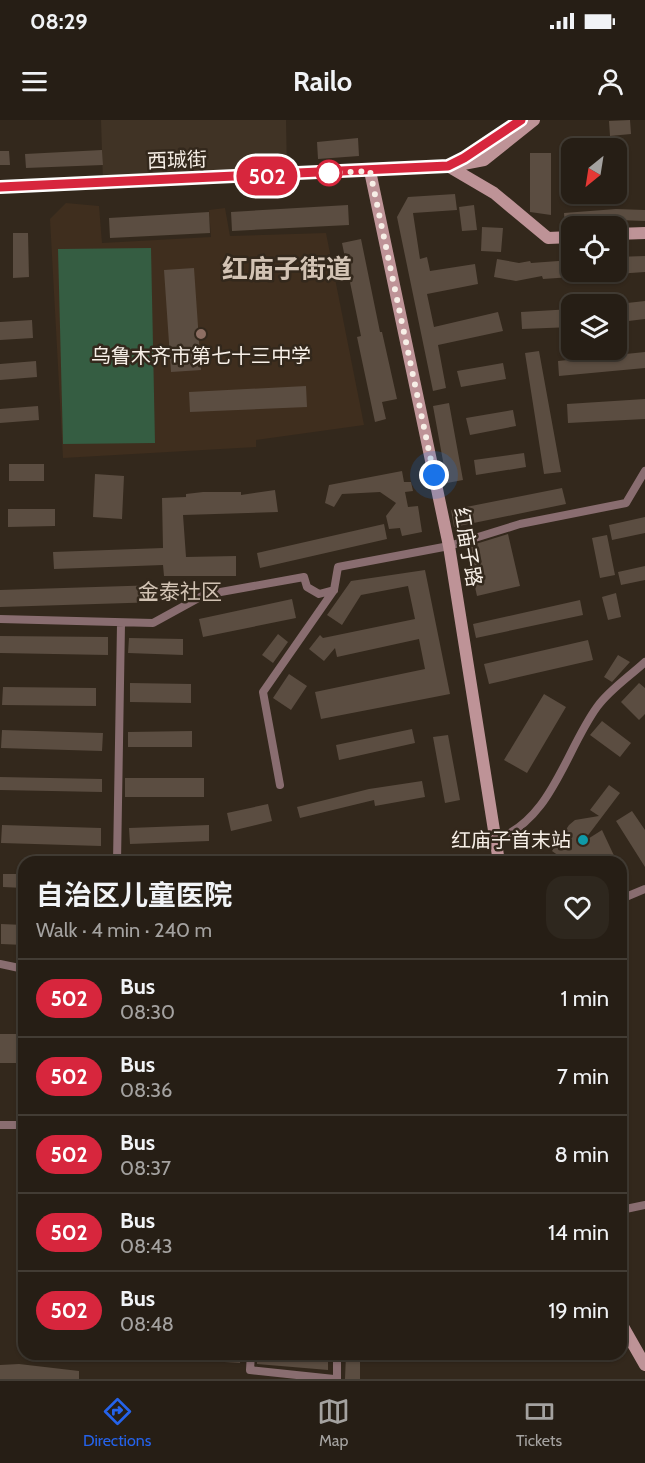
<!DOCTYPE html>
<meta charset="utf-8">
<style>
:root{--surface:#261e15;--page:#2e271e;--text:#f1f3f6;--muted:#a4a2a0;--line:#423c34;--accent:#2563eb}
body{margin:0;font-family:Cabin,"Noto Sans SC",sans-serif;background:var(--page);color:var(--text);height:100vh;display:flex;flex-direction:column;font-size:22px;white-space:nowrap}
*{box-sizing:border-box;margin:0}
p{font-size:20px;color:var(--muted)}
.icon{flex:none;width:33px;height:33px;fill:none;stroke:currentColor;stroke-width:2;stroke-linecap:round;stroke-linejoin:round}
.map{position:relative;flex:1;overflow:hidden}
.panel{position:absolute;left:18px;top:736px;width:609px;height:504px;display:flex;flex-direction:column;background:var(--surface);border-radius:18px;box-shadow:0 2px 4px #0004,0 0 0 2px var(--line)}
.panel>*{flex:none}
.badge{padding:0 12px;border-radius:20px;font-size:21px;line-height:39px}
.needle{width:39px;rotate:210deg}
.tools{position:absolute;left:561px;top:18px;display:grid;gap:12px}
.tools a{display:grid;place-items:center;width:66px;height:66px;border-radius:12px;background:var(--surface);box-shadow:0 2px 4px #0004,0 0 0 2px var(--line);font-size:30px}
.you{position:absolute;width:30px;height:30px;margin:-15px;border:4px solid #fff;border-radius:50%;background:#1a73e8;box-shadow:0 0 0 9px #1a73e833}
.map>.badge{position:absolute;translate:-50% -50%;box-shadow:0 0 0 3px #fff}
.round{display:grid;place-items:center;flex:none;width:63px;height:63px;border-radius:18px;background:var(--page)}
.head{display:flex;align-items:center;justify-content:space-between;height:102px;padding:0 18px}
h1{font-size:28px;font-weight:700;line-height:45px}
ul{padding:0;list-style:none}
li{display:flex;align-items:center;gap:18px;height:78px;padding:0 18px;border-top:2px solid var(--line)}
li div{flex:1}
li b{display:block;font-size:22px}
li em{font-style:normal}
li .badge{min-width:66px;font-weight:700;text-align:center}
.status{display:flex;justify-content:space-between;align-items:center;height:42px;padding:0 30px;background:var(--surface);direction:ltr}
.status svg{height:16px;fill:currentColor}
header{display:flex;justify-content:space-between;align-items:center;height:78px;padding:0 18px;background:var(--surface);font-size:27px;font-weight:700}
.tabs{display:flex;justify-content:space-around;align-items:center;height:84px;border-top:2px solid var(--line);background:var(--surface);font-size:16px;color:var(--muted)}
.tabs a{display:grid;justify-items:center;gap:3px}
.tabs .on{color:var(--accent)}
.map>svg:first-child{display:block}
.built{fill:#3f2e1e}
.medical{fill:#403325}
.green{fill:#355d42}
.building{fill:#5b4d41}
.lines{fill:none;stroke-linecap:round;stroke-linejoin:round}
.street{stroke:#896d70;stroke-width:8}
.secondary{stroke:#be9397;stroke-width:12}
.line-casing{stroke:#fff;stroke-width:14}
.line{stroke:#d7263d;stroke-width:9}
.walk{stroke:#f7efe7;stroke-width:6;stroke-dasharray:0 10.8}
.stop-dot{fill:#fff;stroke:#d7263d;stroke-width:3}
.education-dot{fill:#8d6e63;stroke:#33281c;stroke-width:2}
.culture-dot{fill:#0f9aa8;stroke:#33281c;stroke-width:2}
.labels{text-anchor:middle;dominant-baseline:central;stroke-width:5;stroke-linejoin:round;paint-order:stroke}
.street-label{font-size:20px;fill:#f7efe7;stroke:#33281c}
.poi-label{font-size:20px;fill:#f7efe7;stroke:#33281c}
.neighbourhood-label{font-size:21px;fill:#d2c3b4;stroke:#33281c}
.district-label{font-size:26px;font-weight:bold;fill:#d2c3b4;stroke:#33281c}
</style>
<div class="status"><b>08:29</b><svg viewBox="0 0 49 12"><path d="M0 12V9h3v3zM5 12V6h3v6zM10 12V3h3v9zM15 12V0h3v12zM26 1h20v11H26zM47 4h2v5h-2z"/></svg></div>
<header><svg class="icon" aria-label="menu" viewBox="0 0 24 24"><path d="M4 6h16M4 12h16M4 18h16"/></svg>Railo<svg class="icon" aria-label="person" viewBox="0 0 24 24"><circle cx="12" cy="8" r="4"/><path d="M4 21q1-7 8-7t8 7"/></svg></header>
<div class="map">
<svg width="645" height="1259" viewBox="0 0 645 1259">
<rect width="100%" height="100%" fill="#33281c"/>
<path class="built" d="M66,83L99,86L102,123L211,117L209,90L225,88L230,116L326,113L364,305L256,320V327L63,338L50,99Z"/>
<path class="medical" d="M101,0H286L287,55L103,62Z"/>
<path class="green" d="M151,128L155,323L63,324L58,129Z"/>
<path class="building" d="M630,0L631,14L610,16L609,1Z
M358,18L359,36L318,39L317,22Z
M102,30L103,45L26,48L25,34Z
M0,31H9L10,45H0Z
M530,33H551V95L530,92Z
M455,74L457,90L413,93L420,139L427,137L430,151L475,144L478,164L427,174L434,207L498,192L503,211L438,225L446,268L433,271L397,97L408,77Z
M348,85L349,105L232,111L231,92Z
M474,85L477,110L462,111L459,87Z
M616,89L645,90V101L617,100L565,106L564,93Z
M209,92L210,113L110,118L109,98Z
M482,107L503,108L501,132L481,131Z
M13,113H28L29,157L13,158Z
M361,119L380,212H382L397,279L382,282L386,299L375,302L357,217L361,216L342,123Z
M645,136V152L616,154V137Z
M497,139L519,143L530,141L531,143L572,140V157L543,159L542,156L516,161L494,157Z
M194,148L201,250L171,252L164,150Z
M645,181V199L620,202L618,184Z
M572,189V207L522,209L521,192Z
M32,200L33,218L0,220V202Z
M539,231L561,352L544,354L525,233Z
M645,232V248L559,256L558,241Z
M36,241L37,257L0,260V244Z
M503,243L506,259L461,267L457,251Z
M306,266L307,287L190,292L189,272Z
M645,279V299L568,303L567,284Z
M449,283L463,360L447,363L433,286Z
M38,286L39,300L0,303V289Z
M513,290L516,306L470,315L466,298Z
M524,333L526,347L476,355L474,340Z
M9,344H44V361H9Z
M402,351L404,362H411L413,371L405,372L408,387L418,386L422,412L402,416L400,408L389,409L386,396L396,383L380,372L342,374L334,387L325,383L329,365Z
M95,354L124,356L122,399L93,397Z
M562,368L566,384L454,407L451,390Z
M275,370L278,392L183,395L186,437L236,436V456H164L163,445L54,449L53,432L163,428L162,378L186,377V374L203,372H241V375Z
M8,389H55V406L8,407Z
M645,397V413L612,420L609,405Z
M384,404L387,419L260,448L257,433Z
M508,414L520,466L477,476L466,427Z
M607,415L615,455L600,458L592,418Z
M645,446V460L621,465L618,452Z
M425,450L450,574L321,599L315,572L425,549L419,519L337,537L335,528L324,541L309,529L320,515L323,518L415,499L408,466L361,475L342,505L327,495L351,461Z
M159,465L160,482L0,487V470Z
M616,473L621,497L608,500L602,477Z
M292,479L296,498L203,517L199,499Z
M580,480L583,495L476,518L473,504Z
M278,514L288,522L273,543L262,535Z
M0,516L108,517V535L0,533Z
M129,518L183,519V535L128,533Z
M588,520L593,540L489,564L484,544Z
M618,535L630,542L612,562L604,557Z
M289,554L307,566L291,590L273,578Z
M130,563L191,564V583L130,582Z
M639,563L645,568V594L639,600L621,582Z
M3,567L96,568V586L2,585Z
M544,574L566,587L527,653L504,640Z
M602,601L631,623L620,637L590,615Z
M412,609L415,623L339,640L336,625Z
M2,610L103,613L102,631L1,628Z
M192,611V627H128V612Z
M448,615L460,680L445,683L433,617Z
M0,657L102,659V672L0,670Z
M125,658H204V677H125Z
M422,661L425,677L375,686L374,680L300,698L297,687L369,669Z
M609,665L620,673L583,722L602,710L617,742H543L559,736L552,731L569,705L575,700L599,696L590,690Z
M268,684L272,701L231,711L227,693Z
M632,691L645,710V747L616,701Z
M2,705L101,708V726L1,723Z
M209,705V721L130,724L129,708Z
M3,754H24V768L3,767Z
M1,804L24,805V825L1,824Z
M0,914H24V927H16V943H0Z
M209,1234H241L240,1243L209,1241Z
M257,1234L328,1235V1250L257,1244Z
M346,1234H360V1259H345Z
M19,1244L79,1251V1259H0V1245Z"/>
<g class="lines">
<path class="street" d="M0,499L153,503L204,475L304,457L307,467L319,474L334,470
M280,665L263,572L334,470L338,447L449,426L520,404L626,383L645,351
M495,720C552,700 565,631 597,587C609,570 630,556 645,542
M117,742L121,504
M621,779L645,769
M0,844L24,849
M0,1005H24
M621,1090L645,1085
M251,1234L250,1250L334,1259
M337,1234V1259"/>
<path class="secondary" d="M458,45L484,40L534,0
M448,46L494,73L548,118L572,117
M370,51L449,426L499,742
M0,67L448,46L464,38L521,0
M616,114L645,113
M621,1203L645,1245"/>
</g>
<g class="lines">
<defs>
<path id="line" d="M0,67L448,46L464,38L521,0"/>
</defs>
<use href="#line" class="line-casing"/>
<use href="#line" class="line"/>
<path class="walk" d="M329,53L370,51L434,355"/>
</g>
<circle class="stop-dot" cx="329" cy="53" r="12"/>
<circle class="education-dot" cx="201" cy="214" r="6"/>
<circle class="culture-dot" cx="583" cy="720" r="6"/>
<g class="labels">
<g class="street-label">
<text transform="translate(177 40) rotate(-2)">西珹街</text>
<text transform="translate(468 427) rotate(80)">红庙子路</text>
</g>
<g class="poi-label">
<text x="201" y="236">乌鲁木齐市第七十三中学</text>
<text x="571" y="720" text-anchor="end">红庙子首末站</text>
</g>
<g class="neighbourhood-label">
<text x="180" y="471">金泰社区</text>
</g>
<g class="district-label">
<text x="287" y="149">红庙子街道</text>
</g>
</g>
</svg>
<div class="tools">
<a><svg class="needle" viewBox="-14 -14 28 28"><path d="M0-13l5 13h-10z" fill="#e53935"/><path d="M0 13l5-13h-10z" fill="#a4a2a0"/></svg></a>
<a><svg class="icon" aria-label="locate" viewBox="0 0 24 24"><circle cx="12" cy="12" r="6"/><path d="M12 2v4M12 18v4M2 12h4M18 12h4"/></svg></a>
<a><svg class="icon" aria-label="layers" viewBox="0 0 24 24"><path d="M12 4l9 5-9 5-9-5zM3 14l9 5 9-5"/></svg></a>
</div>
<div class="you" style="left:434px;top:355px"></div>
<b class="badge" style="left:267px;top:56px;background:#d7263d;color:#fff">502</b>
<section class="panel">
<div class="head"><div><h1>自治区儿童医院</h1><p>Walk · 4 min · 240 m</p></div><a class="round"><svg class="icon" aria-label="heart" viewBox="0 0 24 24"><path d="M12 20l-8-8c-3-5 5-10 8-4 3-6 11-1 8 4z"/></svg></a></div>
<ul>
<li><span class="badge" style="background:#d7263d;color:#fff">502</span><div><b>Bus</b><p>08:30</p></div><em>1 min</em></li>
<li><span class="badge" style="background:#d7263d;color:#fff">502</span><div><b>Bus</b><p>08:36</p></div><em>7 min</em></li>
<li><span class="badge" style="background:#d7263d;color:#fff">502</span><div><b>Bus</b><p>08:37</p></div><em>8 min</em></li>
<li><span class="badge" style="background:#d7263d;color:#fff">502</span><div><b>Bus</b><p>08:43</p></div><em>14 min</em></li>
<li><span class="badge" style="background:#d7263d;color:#fff">502</span><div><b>Bus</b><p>08:48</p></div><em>19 min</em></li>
</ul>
</section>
</div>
<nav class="tabs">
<a class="on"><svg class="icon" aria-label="directions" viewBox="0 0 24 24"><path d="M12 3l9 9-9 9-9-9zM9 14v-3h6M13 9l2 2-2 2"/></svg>Directions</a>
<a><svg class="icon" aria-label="map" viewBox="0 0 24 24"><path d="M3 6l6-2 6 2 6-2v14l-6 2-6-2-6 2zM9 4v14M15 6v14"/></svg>Map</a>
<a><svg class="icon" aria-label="tickets" viewBox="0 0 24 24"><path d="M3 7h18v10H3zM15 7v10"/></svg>Tickets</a>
</nav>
